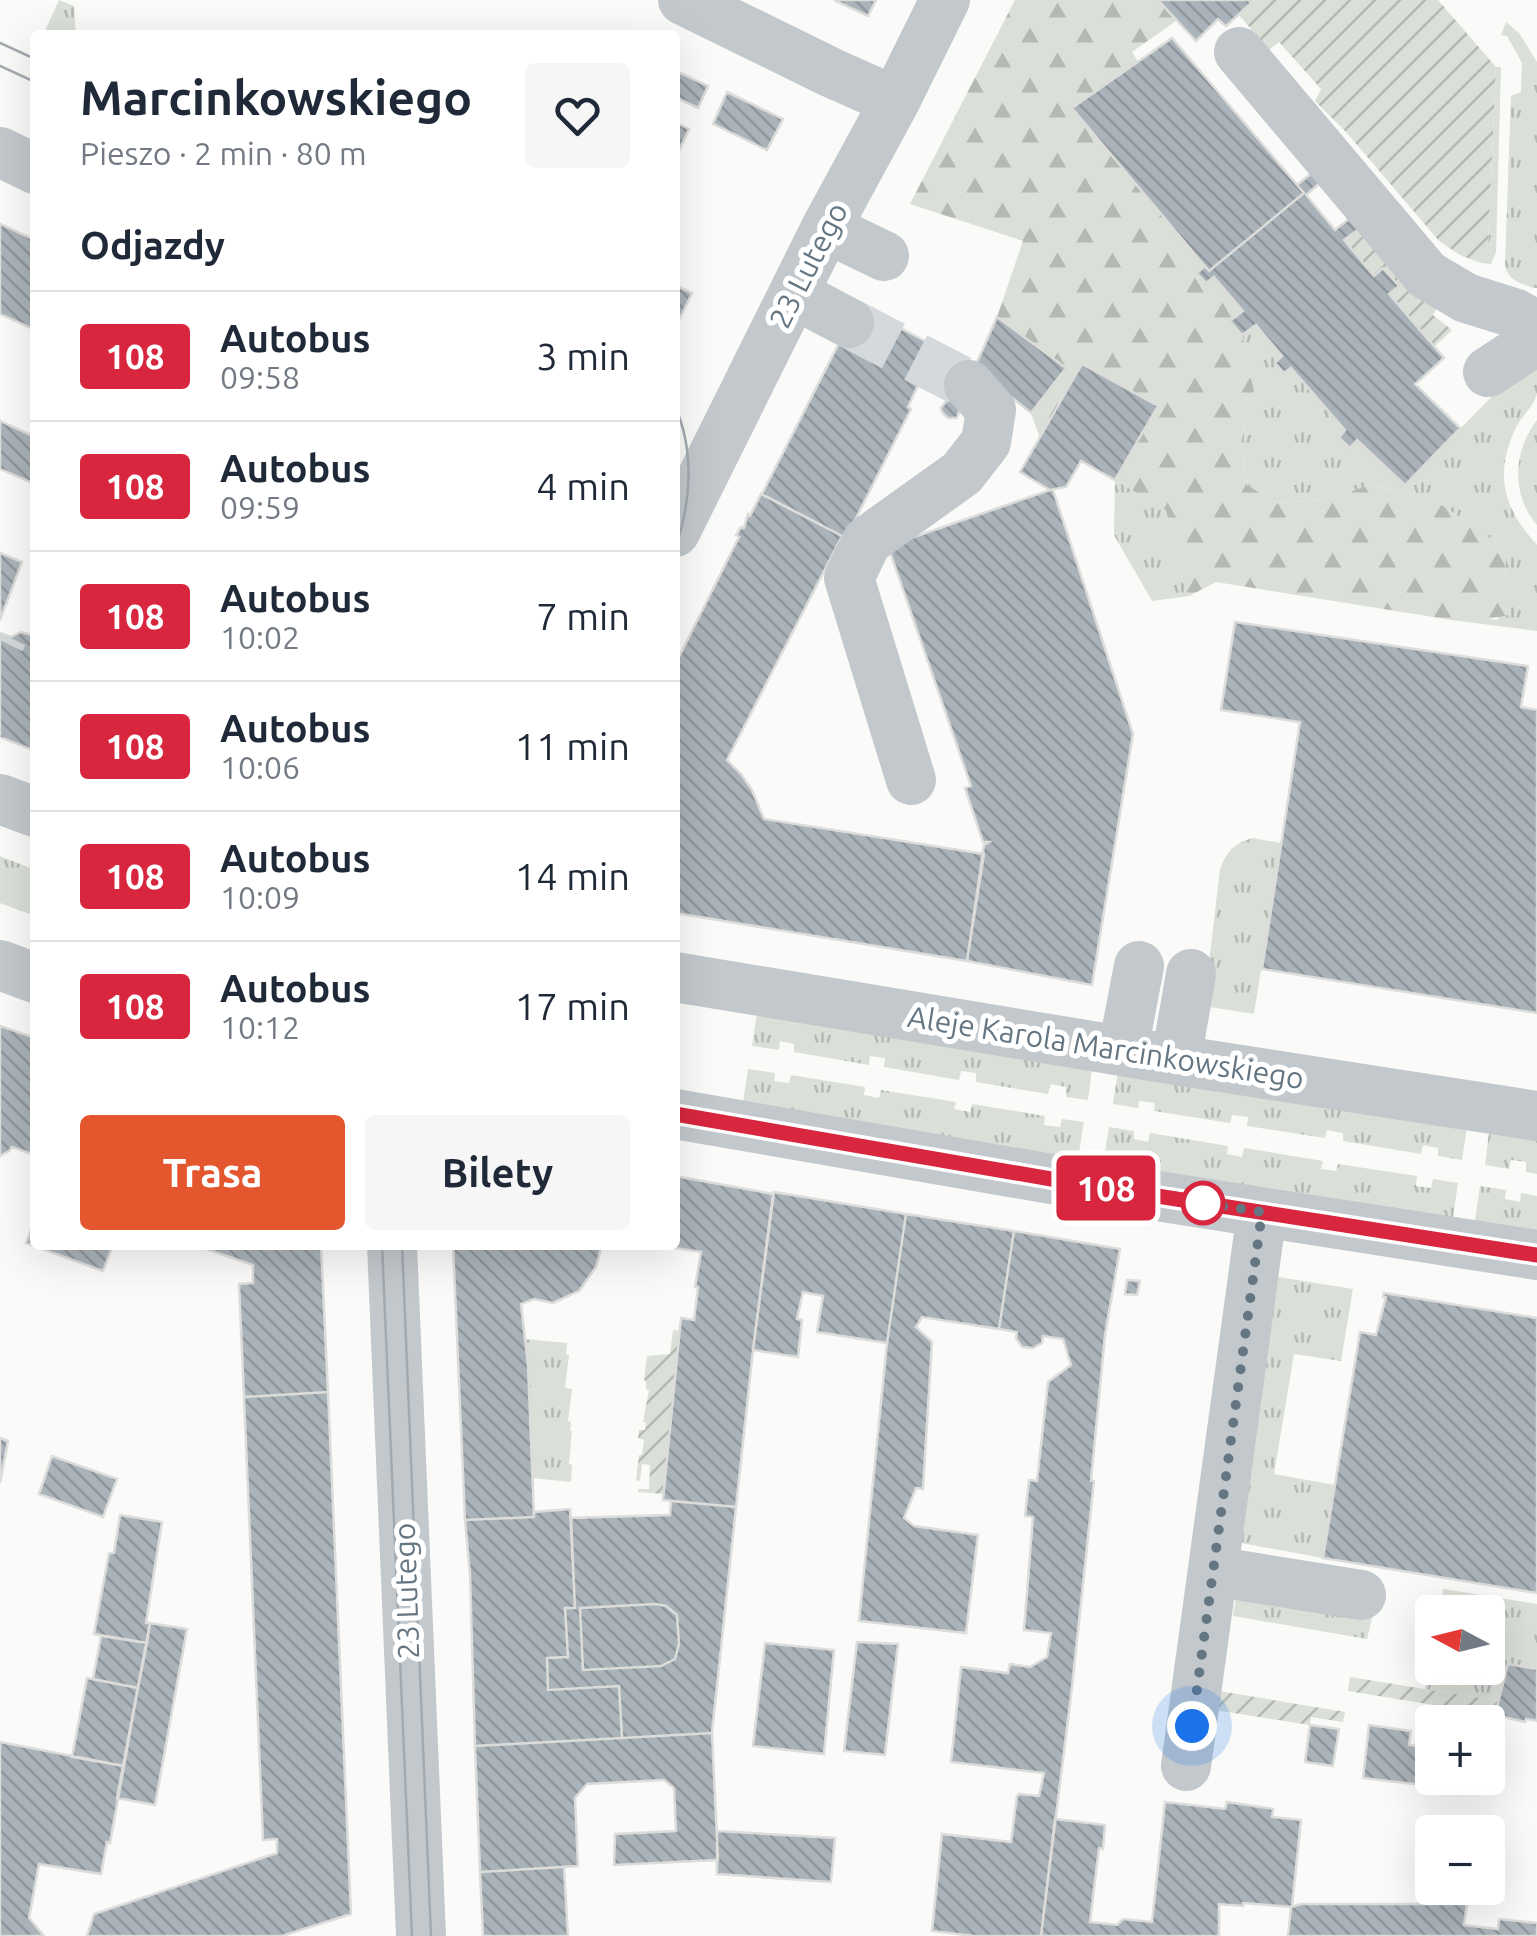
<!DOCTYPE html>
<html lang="pl">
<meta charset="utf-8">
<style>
:root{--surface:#fff;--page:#f6f6f7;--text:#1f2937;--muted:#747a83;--line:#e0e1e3;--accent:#e4572e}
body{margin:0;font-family:Ubuntu,sans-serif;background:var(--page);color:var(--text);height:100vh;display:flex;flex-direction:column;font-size:38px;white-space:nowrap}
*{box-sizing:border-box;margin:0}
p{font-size:32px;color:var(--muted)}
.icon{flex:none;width:55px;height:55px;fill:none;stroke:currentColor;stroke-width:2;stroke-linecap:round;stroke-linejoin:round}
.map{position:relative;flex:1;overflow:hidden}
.sheet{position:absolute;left:30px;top:30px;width:650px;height:1220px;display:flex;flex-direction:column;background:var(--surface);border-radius:10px;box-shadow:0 10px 40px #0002}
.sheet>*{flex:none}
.badge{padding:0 20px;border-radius:8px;font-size:35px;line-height:65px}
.needle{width:65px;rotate:277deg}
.tools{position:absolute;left:1415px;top:1595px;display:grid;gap:20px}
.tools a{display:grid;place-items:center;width:90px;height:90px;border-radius:10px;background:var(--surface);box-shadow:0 10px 40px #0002;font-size:50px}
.you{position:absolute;width:50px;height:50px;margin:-25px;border:8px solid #fff;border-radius:50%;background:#1a73e8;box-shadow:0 0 0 15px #1a73e833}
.map>.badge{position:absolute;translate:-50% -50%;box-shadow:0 0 0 5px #fff}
h2{padding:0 50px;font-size:38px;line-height:90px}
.round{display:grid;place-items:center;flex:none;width:105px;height:105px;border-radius:10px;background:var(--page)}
.head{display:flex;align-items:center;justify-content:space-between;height:170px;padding:0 50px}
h1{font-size:48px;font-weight:600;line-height:75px}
.button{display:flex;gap:20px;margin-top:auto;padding:20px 50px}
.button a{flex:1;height:115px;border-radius:10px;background:var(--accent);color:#fff;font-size:40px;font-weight:600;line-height:115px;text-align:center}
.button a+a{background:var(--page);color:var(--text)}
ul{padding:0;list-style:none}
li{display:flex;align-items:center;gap:30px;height:130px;padding:0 50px;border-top:2px solid var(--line)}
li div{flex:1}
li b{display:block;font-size:38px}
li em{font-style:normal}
li .badge{min-width:110px;font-weight:700;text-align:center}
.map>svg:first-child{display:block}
.grass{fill:url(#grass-tufts)}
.forest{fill:url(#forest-firs)}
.garden{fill:url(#garden-furrows)}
.building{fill:url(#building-back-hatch);stroke:#dcdcda;stroke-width:2.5;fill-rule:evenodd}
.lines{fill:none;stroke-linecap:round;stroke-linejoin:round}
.minor-tunnel{stroke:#d5d9db;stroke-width:50;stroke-dasharray:50 25;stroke-linecap:butt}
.minor{stroke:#c3c8cc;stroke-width:50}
.tram{stroke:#a2aab0;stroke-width:2.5}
.line-casing{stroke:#fff;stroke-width:22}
.line{stroke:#d7263d;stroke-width:15}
.walk{stroke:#657683;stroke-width:10;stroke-dasharray:0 18}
.stop-dot{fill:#fff;stroke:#d7263d;stroke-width:5}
.labels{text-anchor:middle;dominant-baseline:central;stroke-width:10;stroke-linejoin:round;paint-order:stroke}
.street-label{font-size:30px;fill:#657683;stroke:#fff}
</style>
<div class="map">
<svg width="1537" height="1936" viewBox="0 0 1537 1936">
<defs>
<pattern id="grass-tufts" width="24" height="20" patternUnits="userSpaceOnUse" patternTransform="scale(2.5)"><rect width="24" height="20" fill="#dadfd7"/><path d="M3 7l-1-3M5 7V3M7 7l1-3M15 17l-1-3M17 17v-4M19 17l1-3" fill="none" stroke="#b4b9b4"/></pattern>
<pattern id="forest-firs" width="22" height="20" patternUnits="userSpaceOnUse" patternTransform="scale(2.5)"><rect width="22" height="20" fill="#dadfd7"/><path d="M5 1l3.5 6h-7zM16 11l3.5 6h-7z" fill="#b4b9b4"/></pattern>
<pattern id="garden-furrows" width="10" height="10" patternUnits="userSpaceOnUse" patternTransform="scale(2.5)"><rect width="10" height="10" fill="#dadfd7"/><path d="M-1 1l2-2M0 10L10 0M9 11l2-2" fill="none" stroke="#b4b9b4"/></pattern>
<pattern id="building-back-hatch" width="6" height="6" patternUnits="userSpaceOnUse" patternTransform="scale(2.5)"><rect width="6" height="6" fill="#aab3b9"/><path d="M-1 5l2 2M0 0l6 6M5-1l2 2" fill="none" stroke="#8e969c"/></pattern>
</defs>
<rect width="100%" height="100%" fill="#fafaf8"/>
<path class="grass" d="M59,0L74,6L76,35H43Z
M1506,22L1519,33L1537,62V288H1533C1520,283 1508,281 1505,265L1511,96L1521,92L1522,63L1507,36L1501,35Z
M1496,67H1501L1496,252L1491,264L1481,263L1488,245Z
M1256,325L1282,356L1275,363L1284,373L1291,368L1345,430L1339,438L1350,448L1357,440L1405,485L1508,380L1537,368C1537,376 1537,385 1537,393C1535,405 1522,416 1516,427C1494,474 1503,508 1537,545V631L1459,621L1477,616L1497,620L1513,596L1505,581L1506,556L1493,540L1431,498L1370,485L1325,500L1276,503L1247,485L1241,442L1254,391L1242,335Z
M1537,420V525C1511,495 1513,451 1537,420Z
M1115,480L1166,509L1180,575L1189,596L1152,601L1114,535Z
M1252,838L1281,843L1254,1014L1204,1006L1220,869C1227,851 1234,844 1252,838Z
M0,856L35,870V916L0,903Z
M758,1006L1093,1060L1088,1100L1066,1097V1087L1051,1084L1048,1094L976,1082V1073L961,1071L959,1080L884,1067L885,1058L870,1056L869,1065L794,1052V1044L780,1041L779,1050L752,1046Z
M1119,1064L1468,1120L1462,1160L1438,1156V1148L1423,1145L1421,1154L1343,1141V1133L1327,1130L1325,1138L1247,1126L1248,1117L1232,1115L1230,1123L1154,1111L1155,1103L1139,1101L1138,1108L1113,1104Z
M748,1069L775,1073L774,1081L789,1083L791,1075L865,1087L864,1095L879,1098L881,1090L956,1102L954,1109L970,1112L972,1104L1045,1116L1044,1125L1060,1127L1062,1119L1084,1122L1077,1164L742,1109Z
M1490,1124L1537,1132V1174L1526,1172V1162L1511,1160L1509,1169L1485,1165Z
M1109,1127L1134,1131V1139L1148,1142L1150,1133L1228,1146L1227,1154L1242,1157L1244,1148L1323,1161L1321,1169L1336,1171L1338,1164L1417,1176L1416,1186L1431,1188L1433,1179L1458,1183L1452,1224L1102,1169Z
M1480,1186L1506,1190L1505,1199L1520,1202L1521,1193L1537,1196V1238L1474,1228Z
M1272,1276L1353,1289L1341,1361L1294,1354L1274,1474L1335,1485L1323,1558L1241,1543Z
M525,1339L567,1343L566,1354L569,1355L565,1388L572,1389L568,1421L571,1422L570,1431H572L569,1464L572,1465L571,1482L532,1478Z
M1443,1589L1537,1604V1669L1508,1664L1499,1701L1425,1689L1432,1648V1668H1488V1612H1439Z
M1236,1596L1372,1618L1367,1639L1233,1616Z"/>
<path class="forest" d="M1015,0H1158L1173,14L1172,17L1176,21L1132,52L1138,62L1073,108L1205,266L1197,273L1214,277L1243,311L1231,321L1242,335L1254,391L1241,442L1247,485L1277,503L1325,500L1370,485L1431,498L1493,540L1506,556L1505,581L1513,596L1510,614C1492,621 1479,616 1458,621L1216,582L1189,596L1180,575L1166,510L1115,480L1158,406L1082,364L1040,438L1031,413L1066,368L997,317L1023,241L910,204Z"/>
<path class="garden" d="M1249,0H1438L1496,67L1488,245L1481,263L1460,255L1439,241L1346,132L1315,101L1321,89L1279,42L1269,50L1239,15L1251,3Z
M1359,229L1436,309L1433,315L1452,330L1434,347L1389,294L1399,286L1384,268L1374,276L1344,240Z
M673,1330L680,1331L664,1494L638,1492V1489H649L650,1465L642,1464L640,1481L636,1480L639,1455H642L644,1440L638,1438L639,1430H645L646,1423L643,1422L649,1390L646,1389V1381L644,1380L647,1356L670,1354Z
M1350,1677L1499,1701L1495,1715L1348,1691Z
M1219,1691L1345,1712L1343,1722L1311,1717L1310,1725L1215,1710Z"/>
<path class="building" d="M834,0H876L868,16Z
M1158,0H1249L1251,3L1226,26L1218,19L1196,41Z
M1172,38L1304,193L1209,271L1072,108Z
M676,71L708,86L698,108L675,97Z
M727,92L783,119L767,150L713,124Z
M675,122L689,129L679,151L675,149Z
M1312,173L1320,183L1306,195L1335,230L1350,218L1359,229L1344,240L1374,276L1383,268L1399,286L1389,294L1444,358L1415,384L1460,428L1405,485L1357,440L1350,448L1339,438L1345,430L1291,368L1284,373L1275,363L1282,356L1256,325L1242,335L1230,321L1243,311L1214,277L1206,283L1197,273L1205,266L1209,271L1304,193L1297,185Z
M0,224L35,240V330L0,314Z
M675,285L692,293L677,324L675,323Z
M858,306L975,367L957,418H948L942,412L941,408L950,396L920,381L908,407L911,409L846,538L762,494Z
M997,317L1066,368L1031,413L975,367Z
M1082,364L1158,406L1115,480L1081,461L1066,487L1050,490L1020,472Z
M0,421L35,437V477L32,483L0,469Z
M1050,490H1053L1133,734L1092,985L967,961L984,845L989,842H983L965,788L971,786L888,546Z
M761,494L842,536L727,760L741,774L752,790L764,819L984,854L967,961L675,913V665L739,537L736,535L741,527L744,528L748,514L750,516Z
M0,553L22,562L0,620Z
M1235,622L1528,666L1521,707L1537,710V1013L1262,969L1300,722L1221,710Z
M21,632L32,635L35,643V751L0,737V633L11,637Z
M0,1026L35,1038V1155L12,1147L9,1151L0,1156Z
M675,1176L773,1194L753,1350L736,1507L663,1500L681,1318L694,1320L698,1287H695L701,1252L657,1245H675Z
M774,1192L906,1214L887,1343L817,1332L823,1296L803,1292L797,1319L802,1320L798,1357L753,1350Z
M906,1214L1014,1231L999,1329L922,1317L916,1327L932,1342L923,1489L916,1488L904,1518L914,1526L978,1535L966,1633L859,1621L887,1343Z
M35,1219V1245H113L103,1271L26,1243Z
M1014,1231L1120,1249L1105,1335L1091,1481H1094L1072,1687L1041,1936H974L932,1931L942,1834L1011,1842L1017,1796L1019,1794L1039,1796L1044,1773L951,1762L961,1667L1008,1673L1010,1664L1030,1667L1047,1657L1051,1633L1024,1630L1033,1517L1025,1516L1029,1480L1037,1481L1048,1382L1071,1365L1063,1339L1043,1336L1042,1343L1033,1348L1022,1347L1016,1338L1017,1332L999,1329Z
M195,1245H321L328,1392L244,1397L239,1284L253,1283V1265Z
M453,1245H602L596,1267L579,1291L553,1303L534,1299L521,1304L528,1365L534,1517L465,1520Z
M1127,1280L1140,1281L1137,1295L1125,1294Z
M1384,1293L1537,1318V1593L1323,1558L1360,1332L1376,1335L1386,1297H1383Z
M328,1392L351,1914L282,1936H87L94,1914L277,1853V1839L263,1840L244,1397Z
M0,1438L8,1441L0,1483Z
M52,1456L117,1479L103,1517L39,1494Z
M671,1501L736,1507L712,1733L622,1738L619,1686L548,1690L547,1658L568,1657L565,1608H575L571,1518L670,1515ZM656,1604L666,1606L677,1615L679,1644L675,1659L661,1666L583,1670L580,1608Z
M570,1509L575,1608H565L568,1657L547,1658L548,1690L619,1686L622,1738L475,1746L470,1574L465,1520L534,1517V1512Z
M120,1515L162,1522L146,1623H150L147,1643L94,1634L109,1553H114Z
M656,1604L666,1606L677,1615L679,1644L675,1659L661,1666L583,1670L580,1608Z
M150,1623L187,1629L155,1805L117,1798Z
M101,1636L147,1643L138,1688L93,1679Z
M857,1642L898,1644L885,1755L844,1751Z
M765,1643L834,1650L824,1754L753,1746Z
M1508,1664L1537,1669V1721L1526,1719L1525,1722L1495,1715Z
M87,1678L138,1688L124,1766L72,1757Z
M1310,1725L1339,1729L1333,1766L1305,1762Z
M1369,1725L1411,1731L1409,1745L1432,1748V1778H1440L1439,1787L1363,1778Z
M712,1733L718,1860L614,1865L615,1834L676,1831L674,1788L664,1780L587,1784L575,1798L578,1866L480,1872L475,1746Z
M0,1742L124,1766L110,1843L107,1842L101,1874L39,1864L29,1918L44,1936H0Z
M1165,1802L1225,1809L1227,1802L1273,1809L1272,1817L1301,1820L1292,1907L1243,1903V1906L1219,1904V1936H1041L1055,1819L1105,1825L1103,1849L1099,1848L1090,1922L1117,1925L1123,1919L1152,1922Z
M717,1831L835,1838L831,1882L717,1874Z
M564,1867L568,1936H483L480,1872Z
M1301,1904H1467L1464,1925L1498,1929L1499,1919L1537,1923V1936H1288L1291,1907Z"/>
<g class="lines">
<path class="minor-tunnel" d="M849,323L969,385
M0,640L3,634"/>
<path class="minor" d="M683,0L832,73L895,101
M1239,52L1427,275L1466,298L1514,313L1537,326
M0,152L35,169
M826,228L884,256
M794,294L849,323
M1488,372L1537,340
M675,532L826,228L895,101L945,0
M911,780L849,578L867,541L962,473L986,442L991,410L969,385
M0,799L35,812
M0,965L35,978
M675,977L1176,1060L1537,1116
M1123,1050L1139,966
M1176,1060L1191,974
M675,1114L1080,1184L1537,1255
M392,1245L421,1936
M1213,1571L1361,1595
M1186,1766L1262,1212"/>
<path class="tram" d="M0,43L35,59
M0,66L35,82
M675,406C695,452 691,503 675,549
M382,1245L412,1936
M402,1245L431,1936"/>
</g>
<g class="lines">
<defs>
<path id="line" d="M675,1114L1080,1184L1537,1255"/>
</defs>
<use href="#line" class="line-casing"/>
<use href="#line" class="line"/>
<path class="walk" d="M1192,1726L1262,1212L1203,1203"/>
</g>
<circle class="stop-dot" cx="1203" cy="1203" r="20"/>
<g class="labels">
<g class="street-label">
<text transform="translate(808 265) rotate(-63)">23 Lutego</text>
<text transform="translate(1106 1047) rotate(9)">Aleje Karola Marcinkowskiego</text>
<text transform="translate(406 1591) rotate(-92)">23 Lutego</text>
</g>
</g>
</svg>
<div class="tools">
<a><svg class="needle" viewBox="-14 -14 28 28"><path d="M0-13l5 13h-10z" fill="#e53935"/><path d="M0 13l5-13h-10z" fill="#747a83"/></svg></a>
<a>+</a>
<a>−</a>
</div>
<div class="you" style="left:1192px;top:1726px"></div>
<b class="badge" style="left:1106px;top:1188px;background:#d7263d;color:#fff">108</b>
<section class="sheet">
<div class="head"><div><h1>Marcinkowskiego</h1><p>Pieszo · 2 min · 80 m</p></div><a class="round"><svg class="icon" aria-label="heart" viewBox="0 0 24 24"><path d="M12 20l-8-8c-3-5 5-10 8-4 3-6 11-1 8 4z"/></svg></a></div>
<h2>Odjazdy</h2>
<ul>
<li><span class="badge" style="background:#d7263d;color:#fff">108</span><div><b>Autobus</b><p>09:58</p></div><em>3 min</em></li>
<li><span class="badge" style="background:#d7263d;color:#fff">108</span><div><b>Autobus</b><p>09:59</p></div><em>4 min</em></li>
<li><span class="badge" style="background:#d7263d;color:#fff">108</span><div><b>Autobus</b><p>10:02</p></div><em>7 min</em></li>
<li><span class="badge" style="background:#d7263d;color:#fff">108</span><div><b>Autobus</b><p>10:06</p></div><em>11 min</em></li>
<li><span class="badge" style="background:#d7263d;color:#fff">108</span><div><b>Autobus</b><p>10:09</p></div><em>14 min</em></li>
<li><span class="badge" style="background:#d7263d;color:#fff">108</span><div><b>Autobus</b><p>10:12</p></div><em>17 min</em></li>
</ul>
<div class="button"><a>Trasa</a><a>Bilety</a></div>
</section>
</div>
